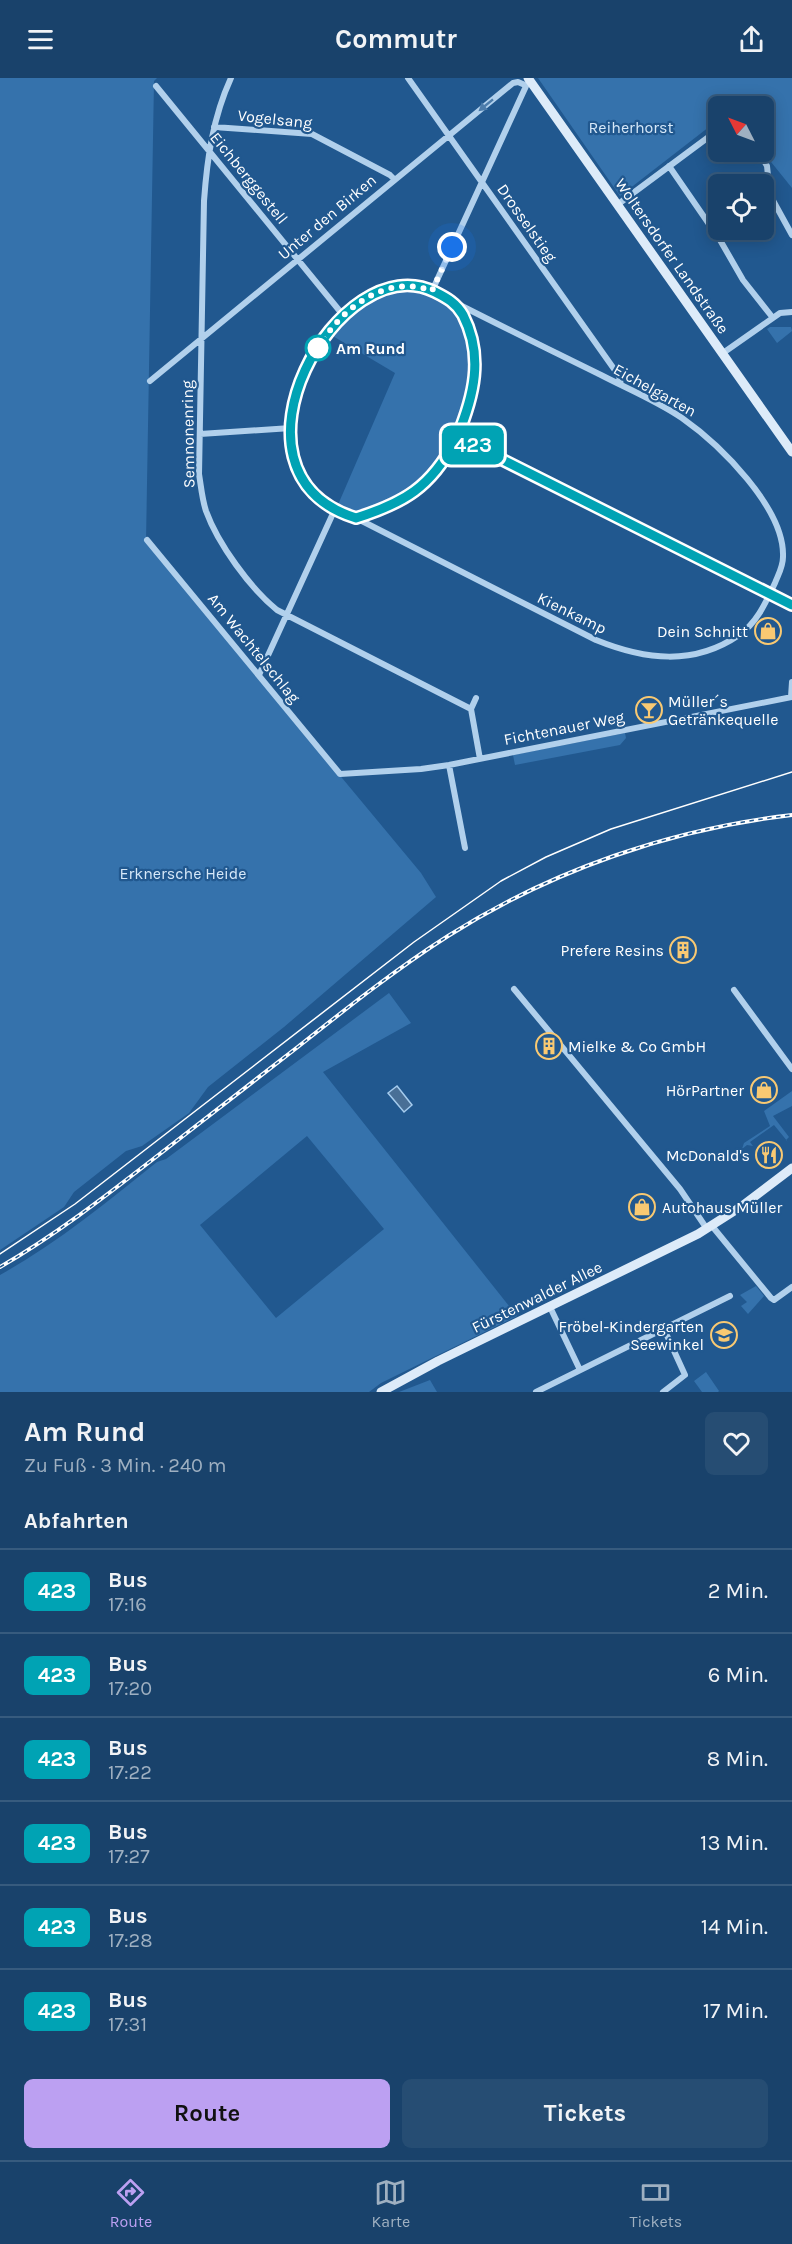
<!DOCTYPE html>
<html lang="de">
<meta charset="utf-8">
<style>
:root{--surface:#19426b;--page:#264d73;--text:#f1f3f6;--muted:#9fb0c1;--line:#375b7e;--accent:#bca0f2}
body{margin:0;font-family:Karla,sans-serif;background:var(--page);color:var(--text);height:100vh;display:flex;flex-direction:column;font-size:22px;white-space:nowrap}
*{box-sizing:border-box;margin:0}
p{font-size:20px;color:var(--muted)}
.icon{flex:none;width:33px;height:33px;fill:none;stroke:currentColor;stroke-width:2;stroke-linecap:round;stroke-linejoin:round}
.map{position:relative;height:1314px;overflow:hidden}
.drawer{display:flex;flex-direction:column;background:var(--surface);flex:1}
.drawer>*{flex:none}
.badge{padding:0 12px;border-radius:9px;font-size:21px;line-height:39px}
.needle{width:39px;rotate:312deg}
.controls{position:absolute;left:708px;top:18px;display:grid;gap:12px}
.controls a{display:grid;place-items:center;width:66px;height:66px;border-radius:9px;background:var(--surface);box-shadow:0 3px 15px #0003,0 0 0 2px var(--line);font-size:30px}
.you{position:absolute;width:30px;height:30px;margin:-15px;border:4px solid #fff;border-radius:50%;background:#1a73e8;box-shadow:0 0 0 9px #1a73e833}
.map>.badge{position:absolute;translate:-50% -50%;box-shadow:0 0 0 3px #fff}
h2{padding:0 24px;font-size:22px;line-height:54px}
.round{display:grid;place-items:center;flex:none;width:63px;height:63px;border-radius:9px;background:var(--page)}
.overview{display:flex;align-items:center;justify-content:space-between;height:102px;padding:0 24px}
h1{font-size:28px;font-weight:700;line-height:45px}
.primary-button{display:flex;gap:12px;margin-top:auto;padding:12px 24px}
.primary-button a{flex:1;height:69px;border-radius:9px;background:var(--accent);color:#111;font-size:24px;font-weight:700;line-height:69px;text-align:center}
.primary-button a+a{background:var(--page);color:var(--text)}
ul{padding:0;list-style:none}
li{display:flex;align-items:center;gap:18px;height:84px;padding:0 24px;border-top:2px solid var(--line)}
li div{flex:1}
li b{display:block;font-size:22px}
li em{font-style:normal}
li .badge{min-width:66px;font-weight:700;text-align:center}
header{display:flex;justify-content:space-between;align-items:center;height:78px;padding:0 24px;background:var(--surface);font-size:27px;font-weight:700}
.tabs{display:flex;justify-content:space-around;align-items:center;height:84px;border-top:2px solid var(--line);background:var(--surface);font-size:16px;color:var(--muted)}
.tabs a{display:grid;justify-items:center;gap:3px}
.tabs .on{color:var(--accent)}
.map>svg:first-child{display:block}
.green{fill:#3572ac;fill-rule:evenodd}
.water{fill:#496f96;stroke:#a5cbed;stroke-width:1.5}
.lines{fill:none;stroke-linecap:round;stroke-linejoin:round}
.street{stroke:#b1d0ec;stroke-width:6}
.secondary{stroke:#ddebf9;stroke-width:9}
.tram{stroke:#fff;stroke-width:1.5}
.rail-casing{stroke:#fff;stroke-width:4}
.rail{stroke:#21588f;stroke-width:1.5;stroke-dasharray:4.5;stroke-linecap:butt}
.oneway{fill:#4c7cab}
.line-casing{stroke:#fff;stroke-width:14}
.line{stroke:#00a3b4;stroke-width:9}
.walk{stroke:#fff;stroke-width:6;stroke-dasharray:0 10.8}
.stop-dot{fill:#fff;stroke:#00a3b4;stroke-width:3}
.labels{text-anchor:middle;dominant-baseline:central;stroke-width:4.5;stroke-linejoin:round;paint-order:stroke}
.street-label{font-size:16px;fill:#fff;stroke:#21588f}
.park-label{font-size:16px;fill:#d6e8f9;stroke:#21588f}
.stop-label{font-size:16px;font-weight:bold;fill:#fff;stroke:#21588f;text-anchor:start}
.poi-label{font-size:16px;fill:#fff;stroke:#21588f;text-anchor:end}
</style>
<header><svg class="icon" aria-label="menu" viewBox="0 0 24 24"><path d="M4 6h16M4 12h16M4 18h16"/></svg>Commutr<svg class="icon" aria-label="share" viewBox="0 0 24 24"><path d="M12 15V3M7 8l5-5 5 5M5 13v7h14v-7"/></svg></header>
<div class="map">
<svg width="792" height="1314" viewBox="0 0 792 1314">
<rect width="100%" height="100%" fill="#21588f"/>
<path class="green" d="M0,0H157L154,3L146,464L421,795L436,819L284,949L208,1009L189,1035L142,1068L126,1073L74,1114L64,1129L0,1172Z
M538,0H792V110L763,74L764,28H718V42L620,118Z
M404,212C421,212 437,217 450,229C509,282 444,407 381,429C373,432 363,436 354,435C349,434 342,431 337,429L395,295L331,257C350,233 373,216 404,212Z
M770,249H791L792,253L777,265L767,251Z
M625,655L626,660L620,667L515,687L513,677Z
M389,915L411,945L323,994L517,1238L381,1305L369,1314H0V1197C56,1166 107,1124 157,1084L166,1081ZM307,1058L384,1151L276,1240L200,1147Z
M792,1013V1028L773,1038L789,1059L786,1062L788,1064L774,1047L750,1064L753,1068L747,1067L742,1071L744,1065L770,1048L764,1033Z
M756,1208L764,1218L748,1236L741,1228L747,1224L740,1217Z
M706,1294L719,1313L718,1314H702L694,1303Z
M430,1302L437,1314H399Z"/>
<path class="water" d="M397,1008L412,1027L404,1034L388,1015Z"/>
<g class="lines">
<path class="street" d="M231,0C213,39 207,81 204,123L199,396C201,408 202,421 206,433C218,466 250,510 277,532L471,631L480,681
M408,0L619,298L621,307
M156,8L343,237
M214,49L312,56L390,97L394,101
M759,74L767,88L770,117L792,157
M669,88L720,162L743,202L773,240
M617,127L718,52
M764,131L773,124
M720,162L734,152
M408,208C516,220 474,356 421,408C403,426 380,433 356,440C250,408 289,276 357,226C372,214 390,210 408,208Z
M432,213L527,6
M723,275L780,235L792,234
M150,303L513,5L518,4L525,7
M200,356L291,350
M457,359L792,527
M356,440L596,562C645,582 694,588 739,557C757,545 766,524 775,505C778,497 783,489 783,479C785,430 719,366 682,340C657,323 628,311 601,297C552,273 503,249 454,224
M147,462L340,696L421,691L449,687L792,619
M259,597L335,431
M791,619L792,604
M471,631L476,620
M449,687L465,770
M514,911L680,1111L707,1151
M734,912L792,991
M712,1148L771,1220L774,1222L792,1209
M550,1229L580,1292
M536,1314L730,1218
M663,1314L685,1297L664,1251"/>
<path class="secondary" d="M528,0L792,374
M381,1314L438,1283L698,1156L742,1128L792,1090"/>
<path class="tram" d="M0,1176L75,1126L414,864L501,803L546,779L611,751L792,694"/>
<defs>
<path id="rail" d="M0,1189C54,1158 103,1120 152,1082C201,1044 250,1006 299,968C347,930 396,891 448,858C552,792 671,751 792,737"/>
</defs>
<use href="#rail" class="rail-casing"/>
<use href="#rail" class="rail"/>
</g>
<defs><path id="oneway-solid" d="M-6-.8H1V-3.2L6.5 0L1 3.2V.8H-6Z" transform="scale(1.5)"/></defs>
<use class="oneway" href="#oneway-solid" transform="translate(486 27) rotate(141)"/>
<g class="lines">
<defs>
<path id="line" d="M455,363C431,409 404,425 356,440C210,395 340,166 435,214C447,220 456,225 463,237C484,278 474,318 457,359L792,527"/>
</defs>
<use href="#line" class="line-casing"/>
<use href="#line" class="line"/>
<path class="walk" d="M318,270C340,232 385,195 432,213L452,169"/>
</g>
<defs>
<symbol id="shop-ring" viewBox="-11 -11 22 22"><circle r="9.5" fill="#21588f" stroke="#f9c972" stroke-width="1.5"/><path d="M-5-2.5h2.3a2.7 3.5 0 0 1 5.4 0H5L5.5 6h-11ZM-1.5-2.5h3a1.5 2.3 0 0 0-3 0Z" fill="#f9c972"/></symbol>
<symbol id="bar-ring" viewBox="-11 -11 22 22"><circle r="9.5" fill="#21588f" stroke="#f9c972" stroke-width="1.5"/><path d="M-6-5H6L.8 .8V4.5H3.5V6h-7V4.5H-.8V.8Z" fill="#f9c972"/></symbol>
<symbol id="building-ring" viewBox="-11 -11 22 22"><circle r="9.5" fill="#21588f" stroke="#f9c972" stroke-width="1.5"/><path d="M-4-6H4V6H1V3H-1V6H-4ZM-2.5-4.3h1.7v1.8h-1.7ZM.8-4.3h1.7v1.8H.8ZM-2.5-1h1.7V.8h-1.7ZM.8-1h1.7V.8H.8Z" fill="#f9c972"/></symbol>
<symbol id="restaurant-ring" viewBox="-11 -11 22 22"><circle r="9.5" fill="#21588f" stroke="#f9c972" stroke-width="1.5"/><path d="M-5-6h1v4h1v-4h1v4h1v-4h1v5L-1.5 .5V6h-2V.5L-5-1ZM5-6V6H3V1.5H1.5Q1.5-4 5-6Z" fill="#f9c972"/></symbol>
<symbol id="school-ring" viewBox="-11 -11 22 22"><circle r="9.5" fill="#21588f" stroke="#f9c972" stroke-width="1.5"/><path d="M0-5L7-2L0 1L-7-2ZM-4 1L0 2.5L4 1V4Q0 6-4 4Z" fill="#f9c972"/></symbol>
</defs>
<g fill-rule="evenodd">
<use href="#shop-ring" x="753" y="538" width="30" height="30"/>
<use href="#bar-ring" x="634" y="617" width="30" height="30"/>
<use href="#building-ring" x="668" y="857" width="30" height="30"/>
<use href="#building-ring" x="534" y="953" width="30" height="30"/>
<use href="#shop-ring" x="749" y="997" width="30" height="30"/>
<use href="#restaurant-ring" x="754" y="1062" width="30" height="30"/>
<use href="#shop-ring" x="627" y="1114" width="30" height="30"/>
<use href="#school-ring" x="709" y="1242" width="30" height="30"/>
</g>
<circle class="stop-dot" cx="318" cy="270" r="12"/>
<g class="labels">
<g class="street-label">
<text transform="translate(275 41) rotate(6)">Vogelsang</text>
<text transform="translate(249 100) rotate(51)">Eichberggestell</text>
<text transform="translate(327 139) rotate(-40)">Unter den Birken</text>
<text transform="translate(527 145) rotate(55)">Drosselstieg</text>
<text transform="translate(672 178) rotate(55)">Woltersdorfer Landstraße</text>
<text transform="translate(655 312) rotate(29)">Eichelgarten</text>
<text transform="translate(188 356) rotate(-91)">Semnonenring</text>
<text transform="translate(572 535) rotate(26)">Kienkamp</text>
<text transform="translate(254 570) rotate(51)">Am Wachtelschlag</text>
<text transform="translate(564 650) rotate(-11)">Fichtenauer Weg</text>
<text transform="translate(537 1219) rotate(-26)">Fürstenwalder Allee</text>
</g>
<g class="park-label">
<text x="631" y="49">Reiherhorst</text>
<text x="183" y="795">Erknersche Heide</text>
</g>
<g class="stop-label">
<text x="336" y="270">Am Rund</text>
</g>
<g class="poi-label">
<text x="748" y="553">Dein Schnitt</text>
<text x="668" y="623" text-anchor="start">Müller´s<tspan x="668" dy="18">Getränkequelle</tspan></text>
<text x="664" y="872">Prefere Resins</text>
<text x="568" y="968" text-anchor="start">Mielke &amp; Co GmbH</text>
<text x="744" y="1012">HörPartner</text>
<text x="750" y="1077">McDonald's</text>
<text x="662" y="1129" text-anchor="start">Autohaus Müller</text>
<text x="704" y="1248">Fröbel-Kindergarten<tspan x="704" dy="18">Seewinkel</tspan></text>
</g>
</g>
</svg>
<div class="controls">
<a><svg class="needle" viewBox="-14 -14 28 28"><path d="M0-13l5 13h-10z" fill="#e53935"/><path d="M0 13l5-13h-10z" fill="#9fb0c1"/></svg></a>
<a><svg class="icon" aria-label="locate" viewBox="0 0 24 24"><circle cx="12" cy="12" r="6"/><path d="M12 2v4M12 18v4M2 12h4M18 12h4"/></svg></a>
</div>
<div class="you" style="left:452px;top:169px"></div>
<b class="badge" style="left:473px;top:367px;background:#00a3b4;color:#fff">423</b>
</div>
<section class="drawer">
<div class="overview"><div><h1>Am Rund</h1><p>Zu Fuß · 3 Min. · 240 m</p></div><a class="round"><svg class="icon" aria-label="heart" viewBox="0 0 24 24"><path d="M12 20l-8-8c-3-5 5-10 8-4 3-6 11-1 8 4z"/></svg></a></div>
<h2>Abfahrten</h2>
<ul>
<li><span class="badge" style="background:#00a3b4;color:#fff">423</span><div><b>Bus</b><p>17:16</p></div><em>2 Min.</em></li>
<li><span class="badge" style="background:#00a3b4;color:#fff">423</span><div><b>Bus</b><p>17:20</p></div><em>6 Min.</em></li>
<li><span class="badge" style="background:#00a3b4;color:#fff">423</span><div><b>Bus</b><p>17:22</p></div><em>8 Min.</em></li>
<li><span class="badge" style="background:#00a3b4;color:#fff">423</span><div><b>Bus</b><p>17:27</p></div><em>13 Min.</em></li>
<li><span class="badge" style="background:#00a3b4;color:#fff">423</span><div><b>Bus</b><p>17:28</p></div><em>14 Min.</em></li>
<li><span class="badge" style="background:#00a3b4;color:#fff">423</span><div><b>Bus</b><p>17:31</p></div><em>17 Min.</em></li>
</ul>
<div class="primary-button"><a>Route</a><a>Tickets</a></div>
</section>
<nav class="tabs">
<a class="on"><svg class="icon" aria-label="directions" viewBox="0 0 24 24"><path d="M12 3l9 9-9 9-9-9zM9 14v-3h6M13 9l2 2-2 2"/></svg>Route</a>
<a><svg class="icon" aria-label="map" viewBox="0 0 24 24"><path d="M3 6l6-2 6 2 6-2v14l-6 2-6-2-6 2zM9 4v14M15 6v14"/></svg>Karte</a>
<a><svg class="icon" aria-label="tickets" viewBox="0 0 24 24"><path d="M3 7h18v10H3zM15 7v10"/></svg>Tickets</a>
</nav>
